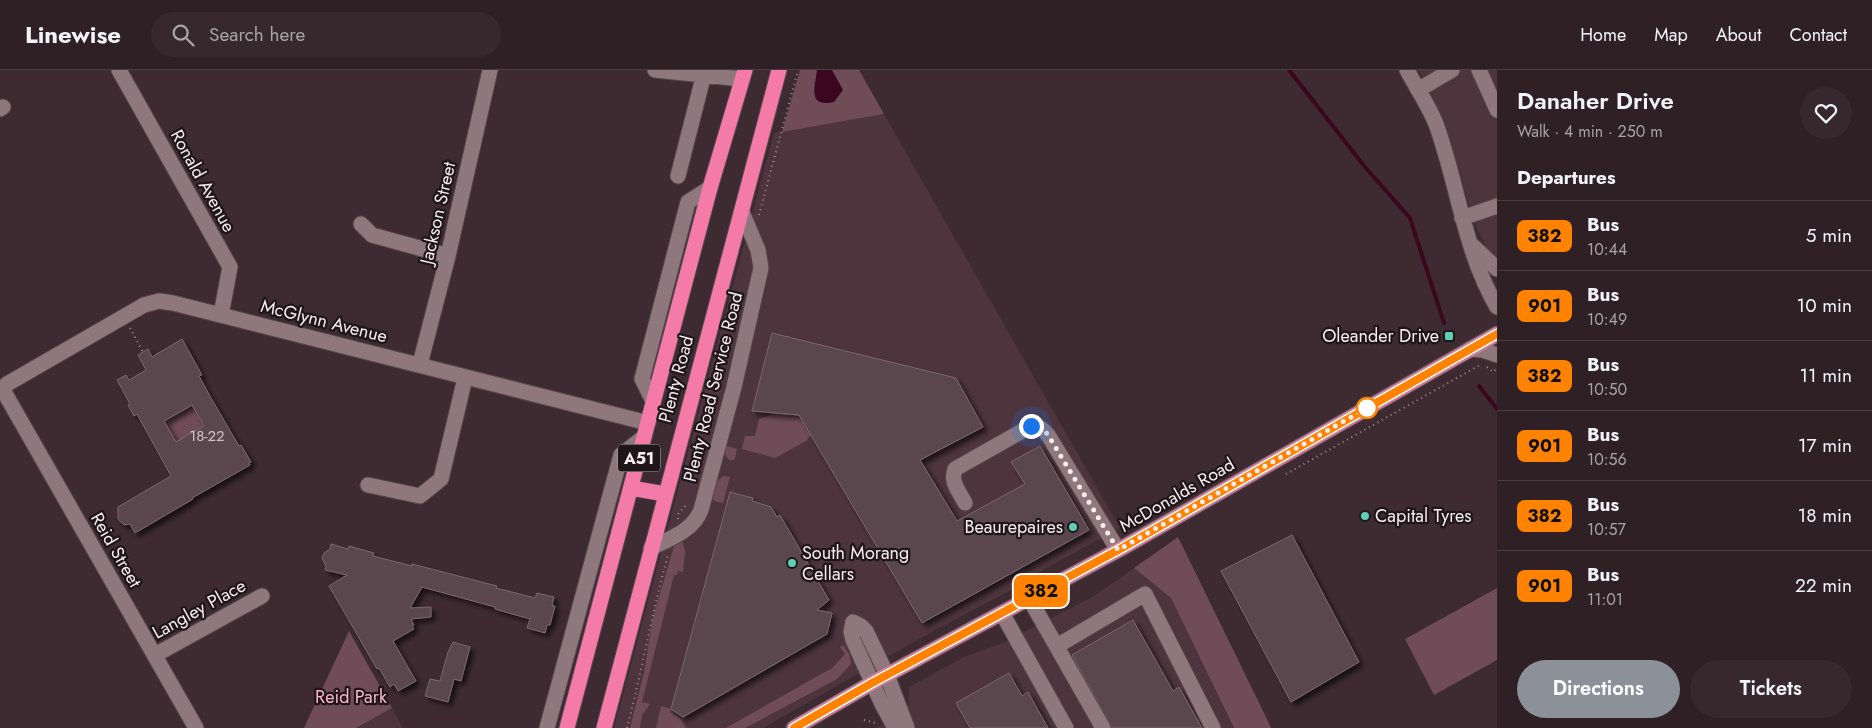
<!DOCTYPE html>
<meta charset="utf-8">
<style>
:root{--surface:#2e2025;--page:#36282d;--text:#f1f3f6;--muted:#a7a3a7;--line:#493e42;--accent:#8c9099}
body{margin:0;font-family:Jost,sans-serif;background:var(--page);color:var(--text);height:100vh;display:flex;flex-direction:column;font-size:19px;white-space:nowrap}
*{box-sizing:border-box;margin:0}
p{font-size:16px;color:var(--muted)}
.icon{flex:none;width:28px;height:28px;fill:none;stroke:currentColor;stroke-width:2;stroke-linecap:round;stroke-linejoin:round}
.map{position:relative;flex:1;overflow:hidden}
.drawer{display:flex;flex-direction:column;background:var(--surface);width:375px}
.drawer>*{flex:none}
.badge{padding:0 10px;border-radius:8px;font-size:18px;line-height:32px}
.you{position:absolute;width:25px;height:25px;margin:-12px;border:4px solid #fff;border-radius:50%;background:#1a73e8;box-shadow:0 0 0 8px #1a73e833}
.map>.badge{position:absolute;translate:-50% -50%;box-shadow:0 0 0 2px #fff}
h2{padding:0 20px;font-size:19px;line-height:45px}
.round{display:grid;place-items:center;flex:none;width:52px;height:52px;border-radius:26px;background:var(--page)}
.head{display:flex;align-items:center;justify-content:space-between;height:85px;padding:0 20px}
h1{font-size:24px;font-weight:600;line-height:38px}
.button{display:flex;gap:10px;margin-top:auto;padding:10px 20px}
.button a{flex:1;height:58px;border-radius:30px;background:var(--accent);color:#fff;font-size:20px;font-weight:600;line-height:58px;text-align:center}
.button a+a{background:var(--page);color:var(--text)}
ul{padding:0;list-style:none}
li{display:flex;align-items:center;gap:15px;height:70px;padding:0 20px;border-top:1px solid var(--line)}
li div{flex:1}
li b{display:block;font-size:19px}
li em{font-style:normal}
li .badge{min-width:55px;font-weight:700;text-align:center}
header{display:flex;align-items:center;gap:30px;box-sizing:border-box;height:70px;padding:0 25px;background:var(--surface);border-bottom:1px solid var(--line)}
header strong{font-size:24px}
nav{display:flex;gap:28px;margin-inline-start:auto;font-size:18px}
.search{width:350px;height:45px;background:var(--page);display:flex;align-items:center;gap:12px;box-sizing:border-box;padding:0 18px;border-radius:28px;color:var(--muted);font-size:19px}
main{display:flex;flex:1;min-height:0}
.map>svg:first-child{display:block}
.built{fill:#4d343d}
.green{fill:#704c58}
.water{fill:#3a071e}
.lines{fill:none;stroke-linecap:round;stroke-linejoin:round}
.stream{stroke:#3a071e;stroke-width:4}
.building{fill:#5a474d;stroke:#7b666d;fill-rule:evenodd;filter:url(#shadow)}
.minor-casing{stroke:#56474d;stroke-width:17}
.major-casing{stroke:#56474d;stroke-width:17}
.highway-casing{stroke:#56474d;stroke-width:17}
.path{stroke:#9e8f94;stroke-width:2;stroke-dasharray:1 4;stroke-linecap:butt}
.minor{stroke:#8e787e;stroke-width:15}
.major{stroke:#cb7a97;stroke-width:15}
.highway{stroke:#f47ba8;stroke-width:15}
.line-casing{stroke:#fff;stroke-width:11}
.line{stroke:#ff8200;stroke-width:8}
.walk{stroke:#f9ecf0;stroke-width:5;stroke-dasharray:0 9}
.poi-dot{fill:#5eceb7;stroke:#1e1619;stroke-width:2}
.stop-dot{fill:#fff;stroke:#ff8200;stroke-width:2.5}
.labels{text-anchor:middle;dominant-baseline:central;stroke-width:4.5;stroke-linejoin:round;paint-order:stroke}
.number-label{font-size:15px;fill:#d1c3c7}
.shield{fill:#1e1619;stroke:#b7acb0;stroke-width:1}
.shield-label{font-size:16px;font-weight:bold;fill:#f9ecf0}
.street-label{font-size:18px;fill:#f9ecf0;stroke:#1e1619}
.poi-label{font-size:18px;fill:#f9ecf0;stroke:#1e1619;text-anchor:end}
.park-label{font-size:18px;fill:#ffb6cd;stroke:#1e1619}
</style>
<header>
<strong>Linewise</strong>
<div class="search"><svg class="icon" aria-label="search" viewBox="0 0 24 24"><circle cx="10" cy="10" r="6"/><path d="M15 15l6 6"/></svg>Search here</div>
<nav><a>Home</a><a>Map</a><a>About</a><a>Contact</a></nav>
</header>
<main>
<div class="map">
<svg width="1497" height="658" viewBox="0 0 1497 658">
<defs>
<filter id="shadow"><feDropShadow dx="4" dy="4" stdDeviation="2.5" flood-color="#0009"/></filter>
</defs>
<rect width="100%" height="100%" fill="#3d2b31"/>
<path class="built" d="M1416,0H1497V192L1488,181L1474,152L1444,50L1419,1Z
M884,44L1120,458L1046,498L1017,517L937,559L763,658H614L774,63Z
M1134,498L1171,528L1234,658H876L908,642L909,617L964,587L1005,572L1094,526Z
M392,638L403,658H356Z"/>
<path class="green" d="M800,0H859L884,44L782,62Z
M182,314L193,336L206,357L185,367L175,375L164,352L161,325Z
M785,341L802,346L813,365L807,368L808,370L775,388L742,379L745,366H755L759,349Z
M725,375L737,379L735,389L732,391L728,389L724,383Z
M724,406L730,407L723,433L714,431L712,427C714,418 715,410 724,406Z
M1178,467L1266,647L1271,658H1234L1171,528L1134,498Z
M682,469L685,482L683,502L678,501L677,505H674L642,632L650,634L642,645L640,658H630L644,603L653,547L675,473Z
M1497,518V590L1434,625L1405,569Z
M349,561L392,638L356,658H304Z
M843,575L849,584L851,594L837,609L745,658H726L832,598L845,584L840,577Z
M661,636L671,639L670,642L681,649L686,658H656Z"/>
<path class="water" d="M817,0H832L843,20L834,32C807,38 815,17 817,0Z"/>
<g class="lines">
<path class="stream" d="M1289,0L1365,97L1410,148L1444,253
M1479,316L1497,339"/>
</g>
<path class="building" d="M772,263L956,308L983,357L920,390L957,451L1025,414L1011,392L1040,376L1089,460L922,553L799,345L752,341Z
M182,269L202,305L199,306L211,328L239,376L241,375L251,392L249,393L250,395L192,428L193,429L135,463L130,454L124,455L118,449V437L171,406L137,344L134,346L128,335L130,334L117,310L126,305L129,310L146,300L138,285L148,279L152,287ZM192,335L204,356L176,372L164,351Z
M730,422L753,428L752,431L771,437L777,447L780,445L829,530L817,540L832,543L827,564L683,647L671,639Z
M1292,465L1359,592L1291,632L1221,501Z
M331,474L348,479L349,476L374,483L373,486L412,496V494L497,516L496,518L535,528L537,523L554,527L552,536H555L550,555H547L545,563L527,558L530,549L495,539V537L422,517L410,538L431,537V547L411,549L414,555L412,556L414,559L393,571L416,611L398,621L394,614L390,617L379,598L377,599L329,516L347,505L325,500L326,496L322,488L324,483L330,479Z
M1133,550L1173,621L1179,617L1202,658H1112L1072,585Z
M453,572L470,577L461,611L454,609L448,632L425,626L430,609L440,611L448,582Z
M1009,603L1022,626L1028,622L1048,658H970L956,633Z"/>
<g class="lines">
<defs>
<path id="minor" d="M119,0L230,197L221,245
M655,0L742,9
M1407,0C1416,17 1429,36 1436,54C1458,114 1464,181 1497,237
M1479,0L1497,40
M1418,20L1452,0
M0,39L3,37
M678,106L705,0
M1462,148L1497,136
M361,154L372,165L448,186
M1474,177L1497,199
M1470,279L1482,280L1497,285
M420,294L448,186L490,0
M7,314L144,235L159,231L173,233L648,353
M3,320L196,658
M653,331L642,309L688,132L710,118
M368,415L420,426L441,409L465,308
M965,433C959,421 950,412 955,399L1031,356C1039,356 1042,358 1048,365L1118,480
M651,478C669,469 693,461 701,440L734,317L761,198L758,180L742,142
M1029,528L1103,658
M1002,543L1066,658
M1057,576L1145,524L1213,658
M155,585L262,526
M547,658L621,385L644,367
M895,658L882,634L853,570L851,562L853,552L861,556L866,561L887,605L907,658"/>
<path id="major" d="M794,658L872,613L1122,478L1497,264"/>
<path id="highway" d="M631,418L665,424
M567,658L710,118L745,0
M604,658L779,0"/>
</defs>
<use href="#minor" class="minor-casing"/>
<use href="#major" class="major-casing"/>
<use href="#highway" class="highway-casing"/>
<path class="path" d="M759,145L798,0
M130,258L143,282
M1487,297L1493,302L1496,299
M1286,404L1480,295
M678,449V444L688,433
M864,650L876,653
M627,658C642,600 652,542 668,485"/>
<use href="#minor" class="minor"/>
<use href="#major" class="major"/>
<use href="#highway" class="highway"/>
</g>
<g class="lines">
<defs>
<path id="line" d="M794,658L872,613L1122,478L1497,264"/>
</defs>
<use href="#line" class="line-casing"/>
<use href="#line" class="line"/>
<path class="walk" d="M1031,356L1043,359L1048,365L1118,480L1367,338"/>
</g>
<g class="poi-dot">
<rect x="1444" y="261" width="10" height="10" rx="2.5"/>
<circle cx="1365" cy="446" r="5"/>
<circle cx="1073" cy="457" r="5"/>
<circle cx="792" cy="493" r="5"/>
</g>
<circle class="stop-dot" cx="1367" cy="338" r="10"/>
<g class="labels">
<g class="number-label">
<text x="207" y="366">18-22</text>
</g>
<rect class="shield" x="618" y="374.5" width="42" height="27" rx="4"/>
<g class="shield-label">
<text x="639" y="388">A51</text>
</g>
<g class="street-label">
<text transform="translate(203 111) rotate(61)">Ronald Avenue</text>
<text transform="translate(438 143) rotate(-77)">Jackson Street</text>
<text transform="translate(324 251) rotate(14)">McGlynn Avenue</text>
<text transform="translate(676 309) rotate(-75)">Plenty Road</text>
<text transform="translate(713 317) rotate(-76)">Plenty Road Service Road</text>
<text transform="translate(1177 425) rotate(-30)">McDonalds Road</text>
<text transform="translate(116 480) rotate(60)">Reid Street</text>
<text transform="translate(199 539) rotate(-29)">Langley Place</text>
</g>
<g class="poi-label">
<text x="1439" y="266">Oleander Drive</text>
<text x="1375" y="446" text-anchor="start">Capital Tyres</text>
<text x="1063" y="457">Beaurepaires</text>
<text x="802" y="483" text-anchor="start">South Morang<tspan x="802" dy="21">Cellars</tspan></text>
</g>
<g class="park-label">
<text x="351" y="627">Reid Park</text>
</g>
</g>
</svg>
<div class="you" style="left:1031px;top:356px"></div>
<b class="badge" style="left:1041px;top:521px;background:#ff8200;color:#111">382</b>
</div>
<section class="drawer">
<div class="head"><div><h1>Danaher Drive</h1><p>Walk · 4 min · 250 m</p></div><a class="round"><svg class="icon" aria-label="heart" viewBox="0 0 24 24"><path d="M12 20l-8-8c-3-5 5-10 8-4 3-6 11-1 8 4z"/></svg></a></div>
<h2>Departures</h2>
<ul>
<li><span class="badge" style="background:#ff8200;color:#111">382</span><div><b>Bus</b><p>10:44</p></div><em>5 min</em></li>
<li><span class="badge" style="background:#ff8200;color:#111">901</span><div><b>Bus</b><p>10:49</p></div><em>10 min</em></li>
<li><span class="badge" style="background:#ff8200;color:#111">382</span><div><b>Bus</b><p>10:50</p></div><em>11 min</em></li>
<li><span class="badge" style="background:#ff8200;color:#111">901</span><div><b>Bus</b><p>10:56</p></div><em>17 min</em></li>
<li><span class="badge" style="background:#ff8200;color:#111">382</span><div><b>Bus</b><p>10:57</p></div><em>18 min</em></li>
<li><span class="badge" style="background:#ff8200;color:#111">901</span><div><b>Bus</b><p>11:01</p></div><em>22 min</em></li>
</ul>
<div class="button"><a>Directions</a><a>Tickets</a></div>
</section>
</main>
